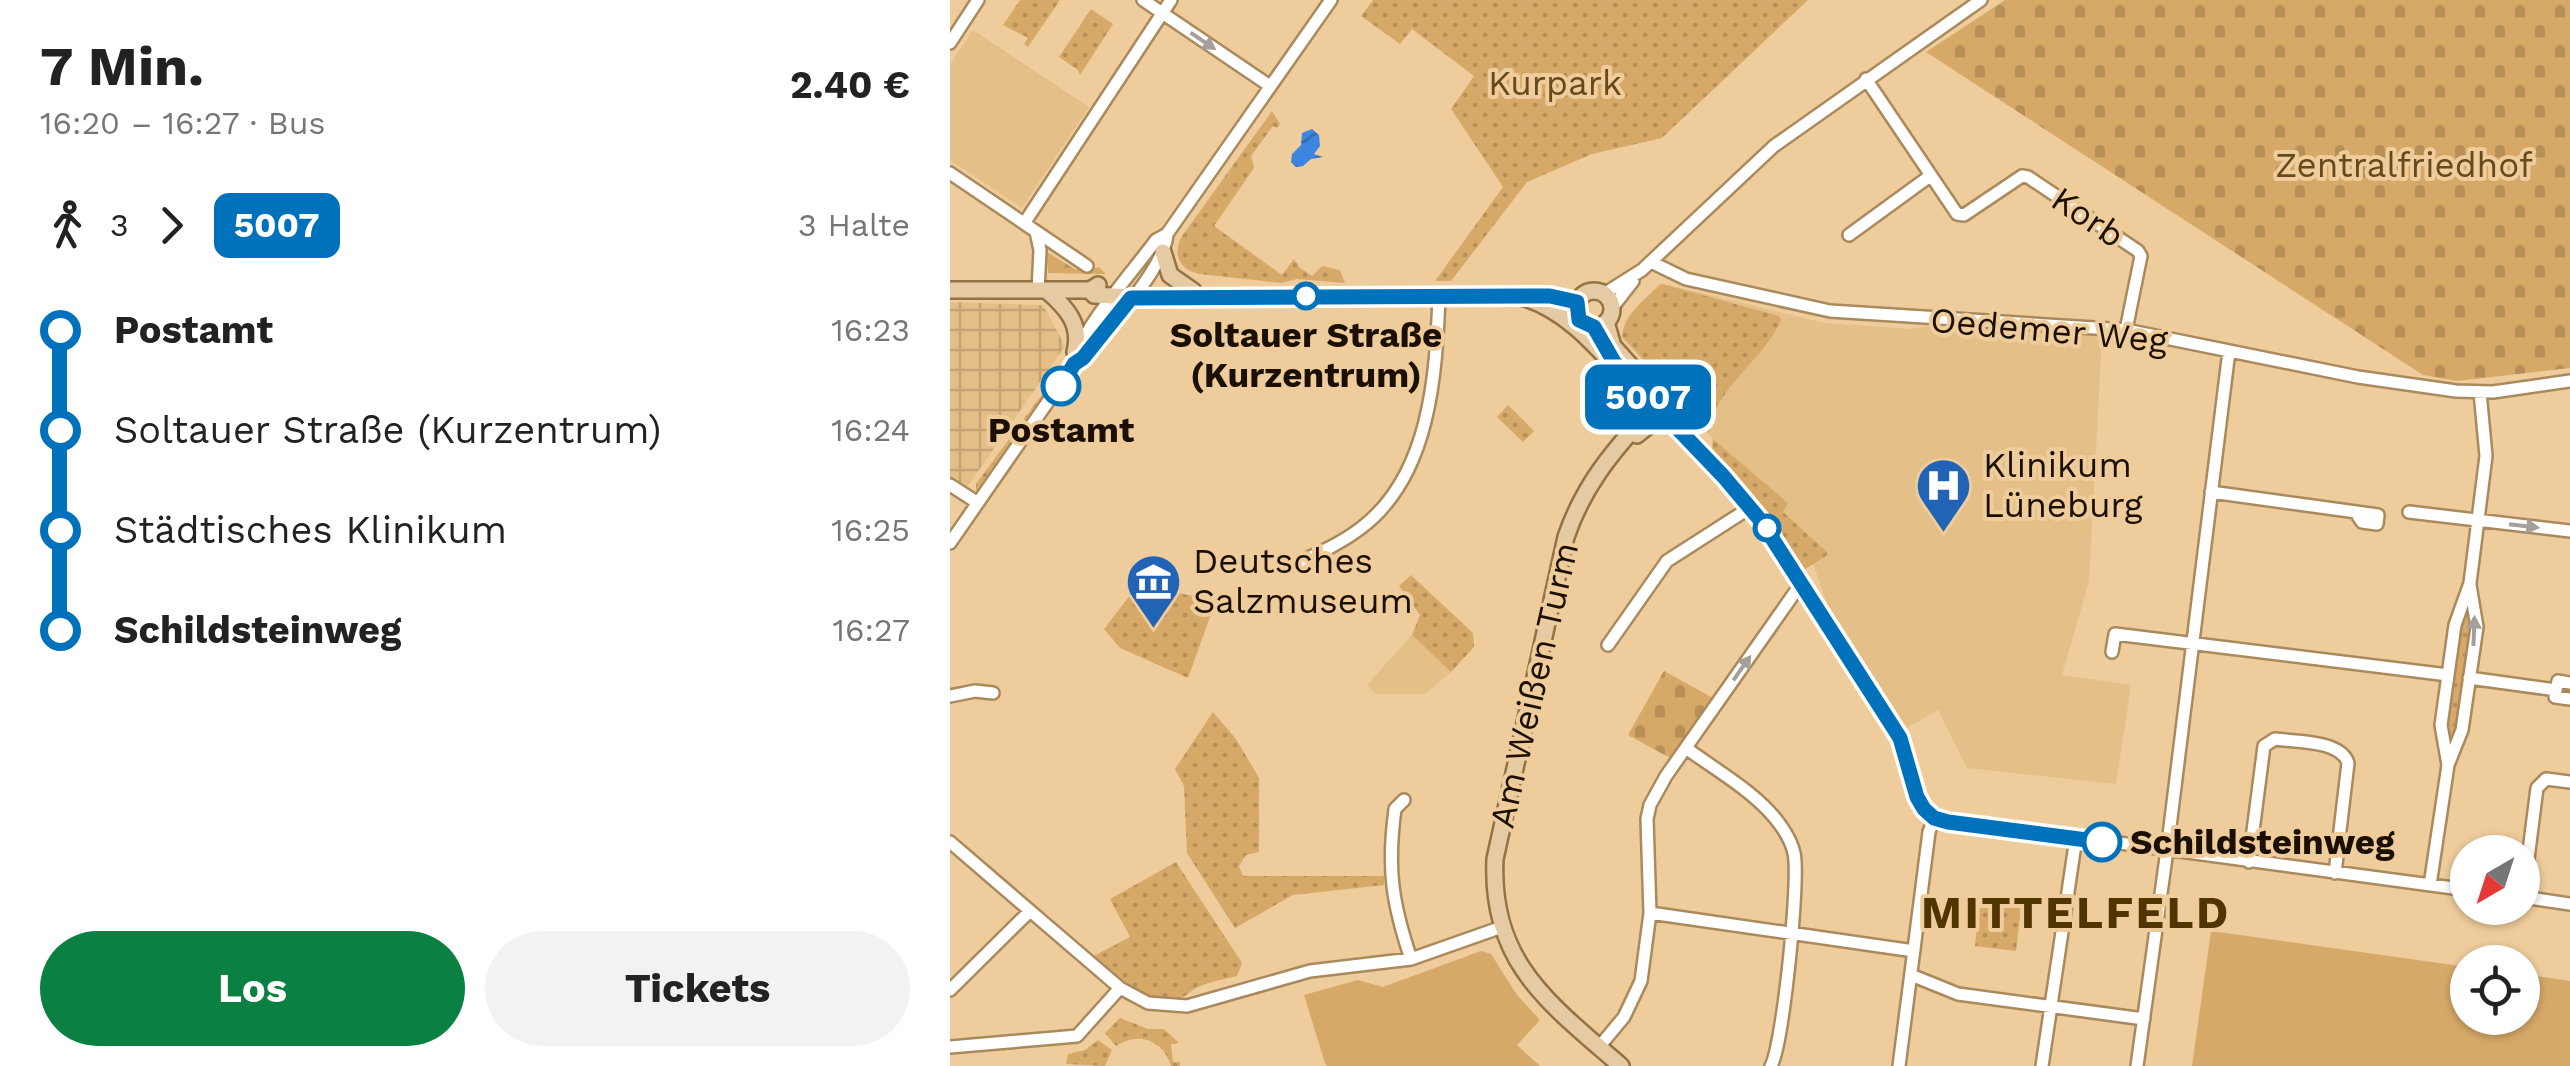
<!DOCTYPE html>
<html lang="de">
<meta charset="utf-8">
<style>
:root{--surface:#fff;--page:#f2f2f2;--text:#222;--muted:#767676;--accent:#0b8043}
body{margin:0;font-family:"Work Sans",sans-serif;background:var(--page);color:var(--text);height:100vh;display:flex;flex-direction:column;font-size:38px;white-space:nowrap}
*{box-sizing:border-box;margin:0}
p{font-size:32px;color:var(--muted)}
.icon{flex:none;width:55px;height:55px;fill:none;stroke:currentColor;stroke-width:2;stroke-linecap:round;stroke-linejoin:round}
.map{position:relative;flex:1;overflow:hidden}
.panel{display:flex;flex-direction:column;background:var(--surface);width:950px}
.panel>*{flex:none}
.badge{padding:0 20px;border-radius:15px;font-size:35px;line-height:65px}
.needle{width:65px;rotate:219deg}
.buttons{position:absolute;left:1500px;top:835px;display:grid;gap:20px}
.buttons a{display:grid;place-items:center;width:90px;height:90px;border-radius:50%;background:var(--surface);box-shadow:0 2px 8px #0004;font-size:50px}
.map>.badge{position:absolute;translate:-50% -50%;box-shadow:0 0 0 5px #fff}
.legs{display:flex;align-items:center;gap:15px;height:110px;padding:0 40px;font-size:32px}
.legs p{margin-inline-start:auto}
.summary{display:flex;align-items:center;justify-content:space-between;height:170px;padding:0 40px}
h1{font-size:55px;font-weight:700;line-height:75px}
.action{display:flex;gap:20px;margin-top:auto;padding:20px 40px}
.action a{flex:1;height:115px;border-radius:60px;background:var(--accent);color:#fff;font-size:40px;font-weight:700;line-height:115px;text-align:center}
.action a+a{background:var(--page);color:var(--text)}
ul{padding:0 40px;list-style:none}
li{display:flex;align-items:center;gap:35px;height:100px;font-size:38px}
li i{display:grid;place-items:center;width:15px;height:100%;margin:0 12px;background:currentColor}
li i::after{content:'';width:25px;height:25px;margin:-12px;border:8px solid;border-radius:50%;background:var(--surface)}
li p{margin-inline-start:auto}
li:first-child i{background:linear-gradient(#0000 50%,currentColor 0)}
li:last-child i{background:linear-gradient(currentColor 50%,#0000 0)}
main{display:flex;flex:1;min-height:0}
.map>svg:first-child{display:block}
.built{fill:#e5bf88}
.industrial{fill:url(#industrial-grid)}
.grass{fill:url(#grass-dots)}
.forest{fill:url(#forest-firs)}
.cemetery{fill:url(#cemetery-stones)}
.garden{fill:#d6a968}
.water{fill:url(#water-waves)}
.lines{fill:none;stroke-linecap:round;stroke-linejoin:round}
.minor-casing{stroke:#aa8a5c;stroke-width:16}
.major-casing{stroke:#937243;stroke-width:20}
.minor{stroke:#fff;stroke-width:11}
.major{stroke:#e5caa3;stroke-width:15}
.oneway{fill:#a49f99}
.line-1-casing{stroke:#fff;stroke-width:22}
.line-1{stroke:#0072bc;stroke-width:15}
.stop-1-dot{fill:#fff;stroke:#0072bc;stroke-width:5}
.labels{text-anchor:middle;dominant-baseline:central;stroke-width:8;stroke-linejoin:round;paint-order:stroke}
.park-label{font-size:35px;fill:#67491a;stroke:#efcc9c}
.street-label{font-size:35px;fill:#1b0f01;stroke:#efcc9c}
.stop-label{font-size:35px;font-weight:bold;fill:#1b0f01;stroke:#efcc9c}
.poi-label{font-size:35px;fill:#1b0f01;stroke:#efcc9c;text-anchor:start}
.district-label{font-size:45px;font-weight:bold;letter-spacing:2.5px;fill:#513501;stroke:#efcc9c}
</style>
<main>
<section class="panel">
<div class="summary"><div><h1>7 Min.</h1><p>16:20 – 16:27 · Bus</p></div><b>2.40 €</b></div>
<div class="legs"><svg class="icon" aria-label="walk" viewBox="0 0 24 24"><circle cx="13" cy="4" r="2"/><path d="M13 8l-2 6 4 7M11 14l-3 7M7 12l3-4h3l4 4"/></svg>3<svg class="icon" aria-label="forward" viewBox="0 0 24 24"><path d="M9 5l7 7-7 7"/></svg><b class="badge" style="background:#0072bc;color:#fff">5007</b><p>3 Halte</p></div>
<ul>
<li><i style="color:#0072bc"></i><b>Postamt</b><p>16:23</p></li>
<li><i style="color:#0072bc"></i><span>Soltauer Straße (Kurzentrum)</span><p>16:24</p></li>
<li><i style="color:#0072bc"></i><span>Städtisches Klinikum</span><p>16:25</p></li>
<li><i style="color:#0072bc"></i><b>Schildsteinweg</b><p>16:27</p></li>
</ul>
<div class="action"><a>Los</a><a>Tickets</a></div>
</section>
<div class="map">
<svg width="1620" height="1066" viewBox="0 0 1620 1066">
<defs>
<pattern id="industrial-grid" width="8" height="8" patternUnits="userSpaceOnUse" patternTransform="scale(2.5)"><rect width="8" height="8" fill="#e5bf88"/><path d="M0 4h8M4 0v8" fill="none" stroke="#c4a374"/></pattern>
<pattern id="grass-dots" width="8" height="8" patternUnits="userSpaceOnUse" patternTransform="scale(2.5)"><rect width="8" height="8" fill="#d6a968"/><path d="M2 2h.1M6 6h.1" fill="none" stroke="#b79058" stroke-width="1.8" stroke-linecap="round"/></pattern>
<pattern id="forest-firs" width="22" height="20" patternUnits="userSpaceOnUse" patternTransform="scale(2.5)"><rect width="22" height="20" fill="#d6a968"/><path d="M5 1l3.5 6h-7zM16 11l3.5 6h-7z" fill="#b79058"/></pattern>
<pattern id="cemetery-stones" width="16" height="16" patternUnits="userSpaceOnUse" patternTransform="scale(2.5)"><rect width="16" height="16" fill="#d6a968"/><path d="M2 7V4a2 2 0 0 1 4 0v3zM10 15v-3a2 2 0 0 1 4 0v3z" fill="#b79058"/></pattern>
<pattern id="water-waves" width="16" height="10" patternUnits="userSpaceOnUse" patternTransform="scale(2.5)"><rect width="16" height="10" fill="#3d85e0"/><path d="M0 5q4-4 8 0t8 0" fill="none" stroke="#326bb3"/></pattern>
</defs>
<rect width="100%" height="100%" fill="#efcc9c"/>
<path class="built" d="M23,30L139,107L72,208L0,160V64Z
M710,283L874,323L962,329L981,325L1152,336L1139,581L1112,675L1181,685L1166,784L1017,768L988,710L955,729L877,604L860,555L829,513L739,412L735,404L672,338L676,319Z
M462,635L501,672L475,694H426L417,685Z"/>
<path class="industrial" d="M0,302L93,305L115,346L15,490L0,480Z"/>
<path class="grass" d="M70,0H110L78,47L74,44L78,38L53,25Z
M423,0H858L712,138L642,154L577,182L501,281H485L553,187L501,109L524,76L462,29L450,44L411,16Z
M141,9L163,24L130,75L128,70L109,57Z
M322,111L330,124L327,128L323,126L301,156L304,168L264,226L332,275L344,259L349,267L362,276L372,266L390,270L395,283L347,279L331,283L250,274C229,270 222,254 232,236Z
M712,284L829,316L831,320C814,361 765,386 759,433L672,336C675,313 696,298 712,284Z
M107,374L26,491V484Z
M558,405L584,431L573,442L547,417Z
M763,439L838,503L833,512L878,553L876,556L852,571L822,525L761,458Z
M461,575L523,633L524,647L501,672L462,635L470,615L449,586Z
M192,586L254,598L261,614L238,678L170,648L154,629L181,594Z
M1519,593C1526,645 1518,707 1499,755C1491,702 1501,644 1519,593Z
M263,712L286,739L309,778V852L296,855L289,866L293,876H434V885L343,895L285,928L237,853L234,786L225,769Z
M226,862L292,963L287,976C274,979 260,982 248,987C240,991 236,997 228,999C196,1006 166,975 144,956L180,937L160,899Z
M1030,895L1072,899L1066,951L1025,946Z
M170,1018L198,1029H214L229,1043L221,1044L223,1062H230V1066H221C213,1040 189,1031 166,1046L155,1033Z
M148,1040L162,1050L155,1066L116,1064L118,1054L135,1050Z"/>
<path class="forest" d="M97,252L126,270L132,265L139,270L149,267L156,274L98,273Z"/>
<path class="cemetery" d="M1055,0H1620V368L1507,381L1473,375L976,52Z
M714,671L763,698L722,759L678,735Z"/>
<path class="garden" d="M1261,931L1517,967L1518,1018H1572L1573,974L1620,981V1066H1242Z
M531,951L541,954L567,995L590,1020L567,1045L590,1066H377L375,1063L354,995L408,980L433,987Z"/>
<path class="water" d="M362,129L369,135L370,146L364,154L373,157L361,159L353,166L346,167L341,162L342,154L351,145L352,133Z"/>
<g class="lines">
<defs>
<path id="minor" d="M193,0L320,86
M0,43L28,0
M916,79L1007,214L1014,215L1072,176L1078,177L1188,251L1191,256L1176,330
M0,173L137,266
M75,222L221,0
M86,232L90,250L88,291
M899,235L980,176
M701,262L736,279L880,311L1176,330L1408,377L1506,391L1543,392L1620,381
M654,294L692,270L824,146L1031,0
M662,308L683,281
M124,364C127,333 186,268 206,240L217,234L381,0
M692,391L775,477L817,530L949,738L967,797L984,818L1518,890
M0,485L28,503
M1261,492L1428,515L1427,524L1412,522L1406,513
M1459,512L1620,531
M0,543L124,364L133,358C156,329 215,269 217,234
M343,565C367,554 390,544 411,528C480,476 486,376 489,296
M658,645L717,561L801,507
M1162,652L1165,634L1498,675
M1519,678L1606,690L1605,697L1620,699
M1606,690L1608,681L1620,683
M0,696L25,691L43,693
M736,748C767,771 809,794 831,826C836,833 842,844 844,853C850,878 833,1044 821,1066
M1498,765L1491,725L1505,625L1520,583L1536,456L1530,392
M454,800L445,809C437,868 442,903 461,959
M0,842L170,988L198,1003L237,1006L360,971L461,959L552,927
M1299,862L1314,746L1325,739C1346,742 1391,740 1398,763L1385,873
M1480,885L1498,765L1512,730L1527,627L1520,585
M1572,897L1620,904
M1573,898L1587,788L1596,779L1620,782
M700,913L964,951
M961,975L1008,994L1194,1019
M0,990L80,911
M0,1047L127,1036L170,988
M649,1047L674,1017L691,981L700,913L697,819L700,805L716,776L850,585
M949,1066L979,832L984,818
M1092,1066L1126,838
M1187,1066L1218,843L1279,351"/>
<path id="major" d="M213,252L220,275L243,291
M0,290H140L148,285
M96,290C116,307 132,324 125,352
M140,290L144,295L181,297L600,296L627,303
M626 309a18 18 0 1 1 36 0a18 18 0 1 1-36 0Z
M568,296C621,309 656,359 693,397L696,415C661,453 633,487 616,537L545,859C540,963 600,1004 671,1066
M656,322L663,346L714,403V413L687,435"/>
</defs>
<use href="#minor" class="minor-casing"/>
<use href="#major" class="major-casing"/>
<use href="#minor" class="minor"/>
<use href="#major" class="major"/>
</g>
<defs><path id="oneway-solid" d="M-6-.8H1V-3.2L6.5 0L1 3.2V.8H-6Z" transform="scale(2.5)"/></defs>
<g class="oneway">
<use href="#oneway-solid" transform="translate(253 41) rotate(34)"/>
<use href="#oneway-solid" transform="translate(1574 526) rotate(7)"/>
<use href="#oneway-solid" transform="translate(1524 631) rotate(-88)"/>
<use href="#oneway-solid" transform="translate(792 668) rotate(-55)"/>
</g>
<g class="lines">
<defs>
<path id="line-1" d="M111,386L124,364L133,358L181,298L600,296L627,302L629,320L644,327L664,362L774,477L811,521L950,738L967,797L974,809L984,818L998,822L1152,842"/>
</defs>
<use href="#line-1" class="line-1-casing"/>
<use href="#line-1" class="line-1"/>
</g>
<defs>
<symbol id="hospital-pin" viewBox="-11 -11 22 30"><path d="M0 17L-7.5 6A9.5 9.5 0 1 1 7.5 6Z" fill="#2163b4" stroke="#efcc9c"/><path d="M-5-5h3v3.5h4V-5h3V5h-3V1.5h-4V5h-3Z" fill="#fff"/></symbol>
<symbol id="museum-pin" viewBox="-11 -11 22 30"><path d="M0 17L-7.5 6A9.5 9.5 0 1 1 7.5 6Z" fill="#2163b4" stroke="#efcc9c"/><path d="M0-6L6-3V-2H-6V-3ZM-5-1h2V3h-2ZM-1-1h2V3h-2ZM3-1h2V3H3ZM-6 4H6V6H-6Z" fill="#fff"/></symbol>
</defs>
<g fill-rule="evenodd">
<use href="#hospital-pin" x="962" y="454" width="63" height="86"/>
<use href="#museum-pin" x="172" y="550" width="63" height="86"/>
</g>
<g class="stop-1-dot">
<circle cx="356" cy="296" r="12"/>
<circle cx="111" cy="386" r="18"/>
<circle cx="817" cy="528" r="12"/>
<circle cx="1152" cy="842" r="18"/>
</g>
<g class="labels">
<g class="park-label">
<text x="605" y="83">Kurpark</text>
<text x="1454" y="165">Zentralfriedhof</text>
</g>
<g class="street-label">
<text transform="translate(1138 217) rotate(34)">Korb</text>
<text transform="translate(1099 330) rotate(5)">Oedemer Weg</text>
<text transform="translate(584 685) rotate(-77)">Am Weißen Turm</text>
</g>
<g class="stop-label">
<text x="356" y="335">Soltauer Straße<tspan x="356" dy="40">(Kurzentrum)</tspan></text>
<text x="111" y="430">Postamt</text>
<text x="1180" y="842" text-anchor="start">Schildsteinweg</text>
</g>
<g class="poi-label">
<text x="1033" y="465">Klinikum<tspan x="1033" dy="40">Lüneburg</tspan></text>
<text x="243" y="561">Deutsches<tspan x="243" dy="40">Salzmuseum</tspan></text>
</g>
<g class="district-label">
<text x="1126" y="912">MITTELFELD</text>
</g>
</g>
</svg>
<div class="buttons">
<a><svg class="needle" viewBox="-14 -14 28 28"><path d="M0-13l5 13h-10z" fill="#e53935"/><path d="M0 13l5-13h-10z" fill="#767676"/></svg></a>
<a><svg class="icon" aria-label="locate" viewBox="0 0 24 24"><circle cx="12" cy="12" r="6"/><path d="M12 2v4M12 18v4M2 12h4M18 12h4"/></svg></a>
</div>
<b class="badge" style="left:698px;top:397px;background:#0072bc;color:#fff">5007</b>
</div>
</main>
